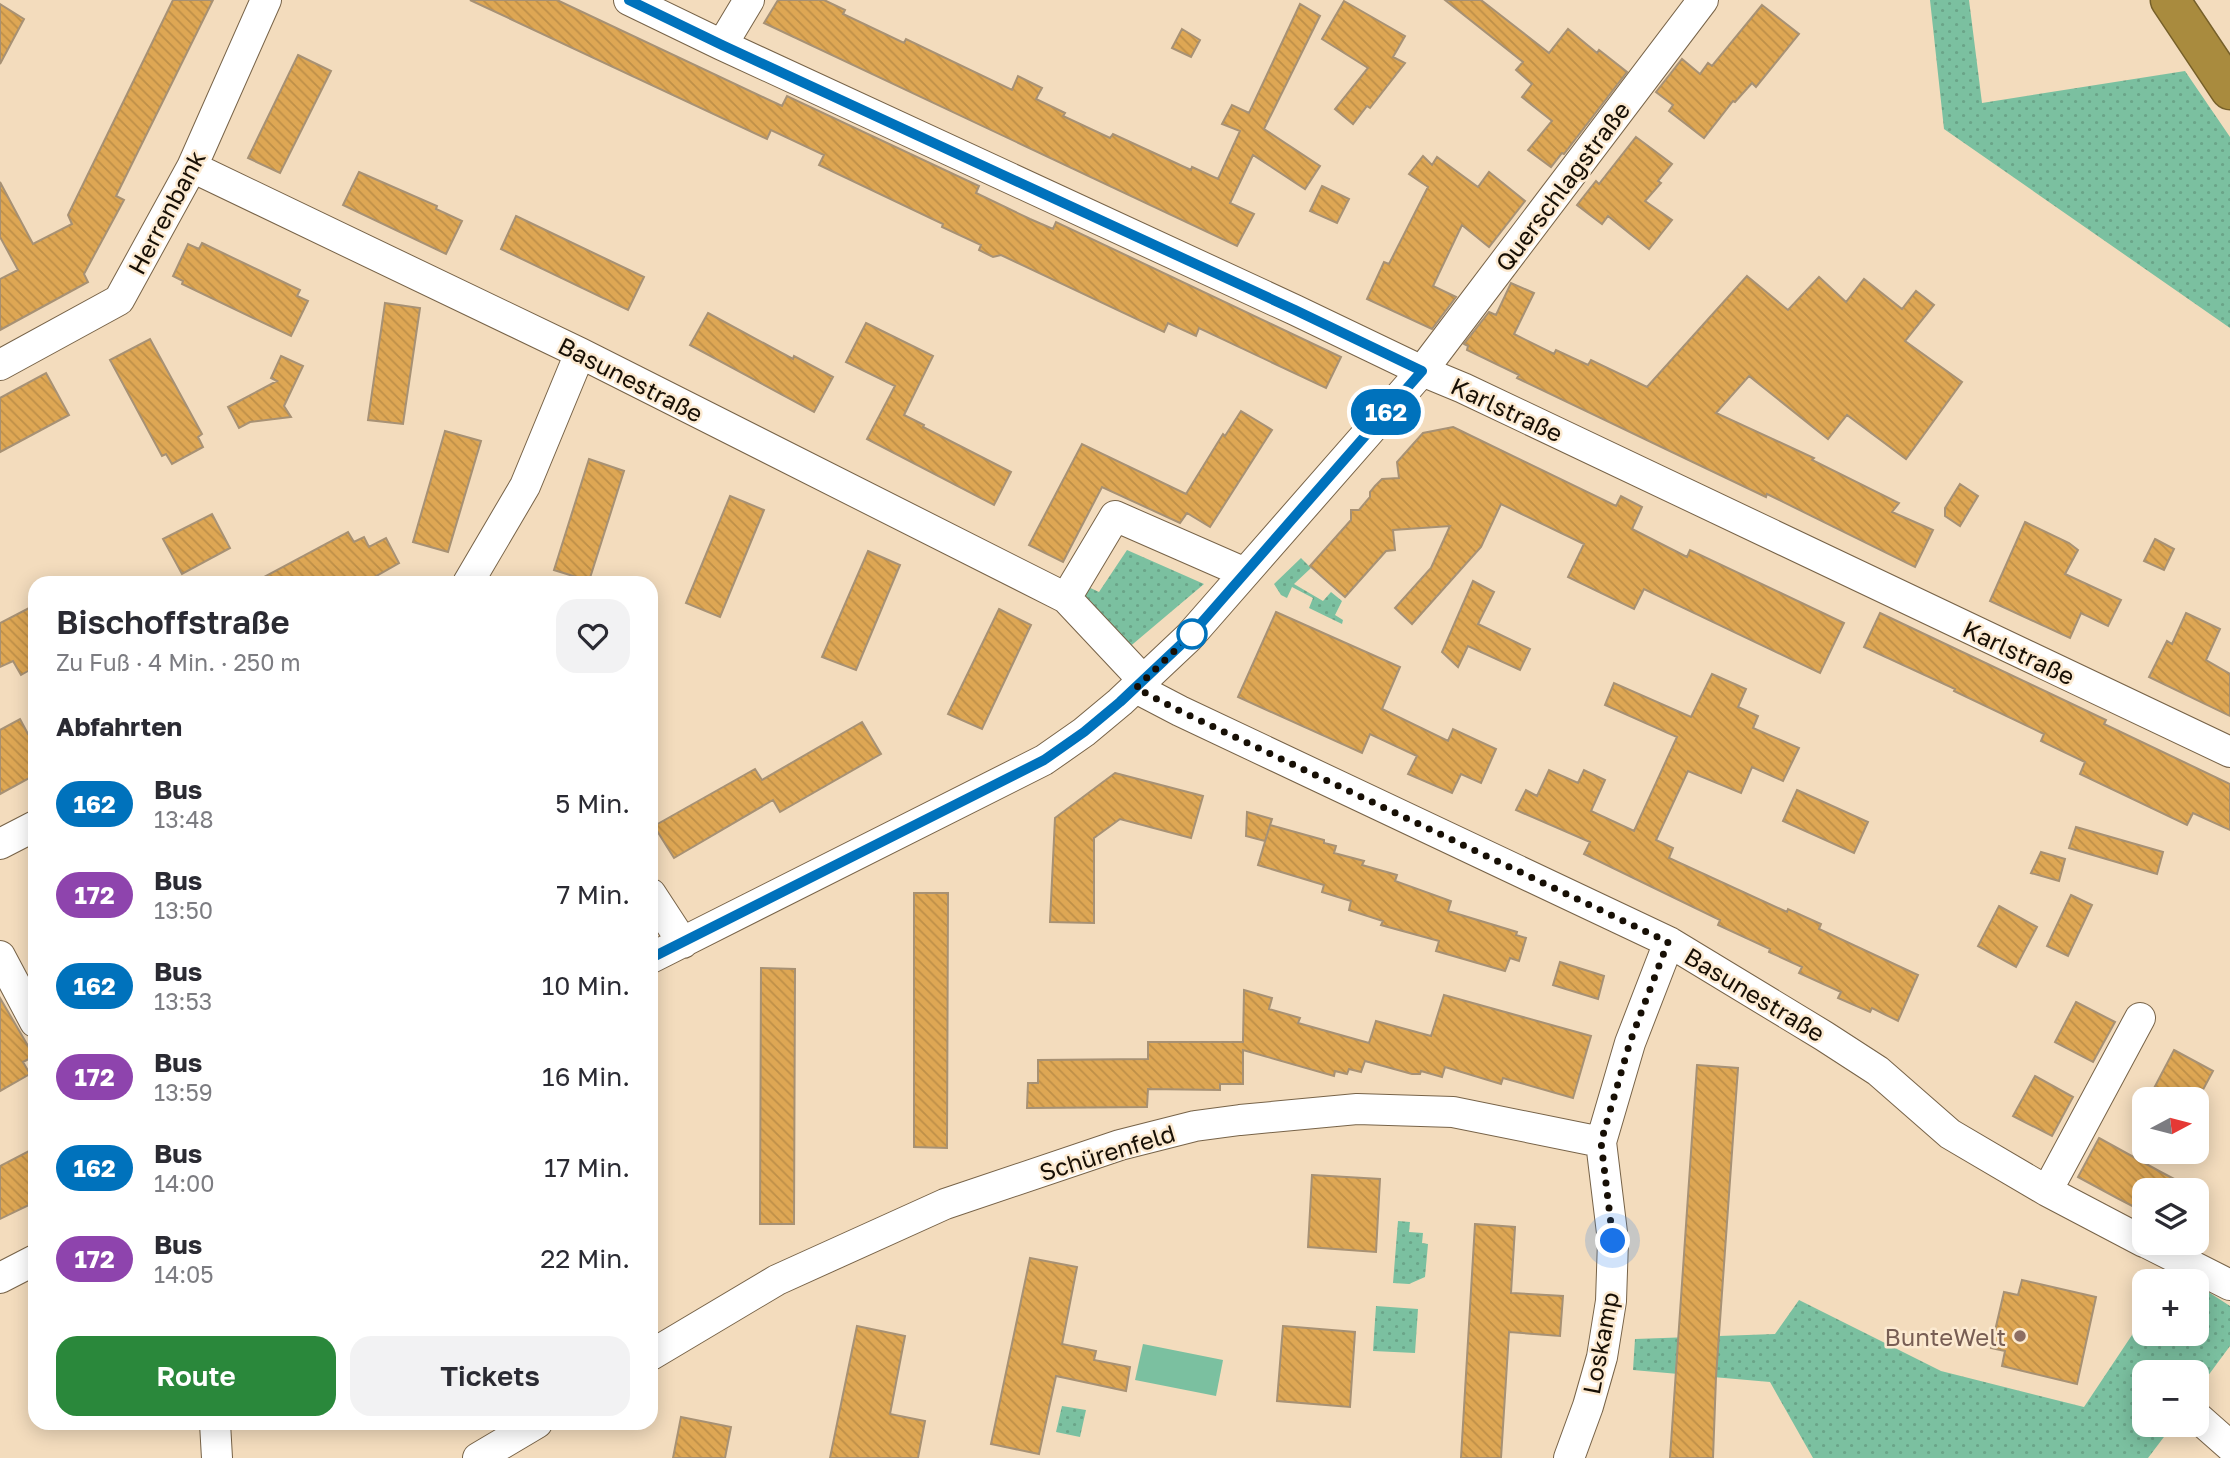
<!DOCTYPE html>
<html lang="de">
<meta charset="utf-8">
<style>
:root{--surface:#fff;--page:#f2f2f3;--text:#2b2b33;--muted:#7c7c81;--accent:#2a883b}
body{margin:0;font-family:"Golos Text",sans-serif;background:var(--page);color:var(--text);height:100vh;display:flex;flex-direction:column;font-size:26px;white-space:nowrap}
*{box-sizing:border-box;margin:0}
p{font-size:23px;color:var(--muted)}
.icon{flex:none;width:38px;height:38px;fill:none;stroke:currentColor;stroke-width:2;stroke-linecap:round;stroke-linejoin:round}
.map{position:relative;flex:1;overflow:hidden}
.panel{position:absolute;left:28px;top:576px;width:630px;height:854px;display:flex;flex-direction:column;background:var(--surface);border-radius:21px;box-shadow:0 4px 18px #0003}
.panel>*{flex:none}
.badge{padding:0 14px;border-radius:23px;font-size:24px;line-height:46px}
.needle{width:46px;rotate:83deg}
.tools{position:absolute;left:2132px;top:1087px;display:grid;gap:14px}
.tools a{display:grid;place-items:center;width:77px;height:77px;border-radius:14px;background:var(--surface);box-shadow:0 4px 18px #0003;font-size:35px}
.you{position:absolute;width:35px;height:35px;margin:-18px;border:5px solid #fff;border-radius:50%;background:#1a73e8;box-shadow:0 0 0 10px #1a73e833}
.map>.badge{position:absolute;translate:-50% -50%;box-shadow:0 0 0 4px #fff}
h2{padding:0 28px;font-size:26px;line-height:63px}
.round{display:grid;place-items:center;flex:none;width:74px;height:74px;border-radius:21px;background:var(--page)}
.summary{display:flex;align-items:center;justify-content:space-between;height:119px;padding:0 28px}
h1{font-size:33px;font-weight:600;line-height:52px}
.action{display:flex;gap:14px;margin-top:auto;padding:14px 28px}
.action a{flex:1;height:80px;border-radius:21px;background:var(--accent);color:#fff;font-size:28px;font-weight:600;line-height:80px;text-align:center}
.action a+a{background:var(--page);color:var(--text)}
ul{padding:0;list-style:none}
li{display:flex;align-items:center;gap:21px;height:91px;padding:0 28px}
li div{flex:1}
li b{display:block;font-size:26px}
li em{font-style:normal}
li .badge{min-width:77px;font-weight:700;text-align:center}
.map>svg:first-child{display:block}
.grass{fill:url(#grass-dots)}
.pitch{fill:#7bc0a0}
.building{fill:url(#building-back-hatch);stroke:#a79174;stroke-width:2}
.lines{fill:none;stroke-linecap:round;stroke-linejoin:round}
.minor-casing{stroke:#776348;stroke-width:32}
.motorway-casing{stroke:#76602a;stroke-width:41}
.minor{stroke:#fff;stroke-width:30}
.motorway{stroke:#a98b3e;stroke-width:38}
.line-casing{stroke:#fff;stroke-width:16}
.line{stroke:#0072bc;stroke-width:10}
.walk{stroke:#170f05;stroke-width:7;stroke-dasharray:0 12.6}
.stop-dot{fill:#fff;stroke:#0072bc;stroke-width:3.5}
.education-dot{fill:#8d6e63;stroke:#fcead1;stroke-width:2.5}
.labels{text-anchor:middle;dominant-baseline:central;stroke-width:5;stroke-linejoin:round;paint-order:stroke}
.street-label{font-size:24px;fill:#170f05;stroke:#fcead1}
.education-label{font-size:24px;fill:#785e54;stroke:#fcead1;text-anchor:end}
</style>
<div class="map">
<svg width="2230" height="1458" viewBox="0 0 2230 1458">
<defs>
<pattern id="grass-dots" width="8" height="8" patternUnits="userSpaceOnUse" patternTransform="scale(1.75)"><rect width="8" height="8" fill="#7bc0a0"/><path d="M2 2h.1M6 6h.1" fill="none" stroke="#6aa488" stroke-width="1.8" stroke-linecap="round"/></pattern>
<pattern id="building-back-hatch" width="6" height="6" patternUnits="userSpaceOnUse" patternTransform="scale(1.75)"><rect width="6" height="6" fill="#dea754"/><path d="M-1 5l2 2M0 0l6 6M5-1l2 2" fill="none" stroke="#be8f48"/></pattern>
</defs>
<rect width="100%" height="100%" fill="#f3dcbd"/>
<path class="grass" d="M1930,0H1969L1982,103L2185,71L2230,137V328L1944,129Z
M1127,550L1204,584L1127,649L1075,596L1084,585L1099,592Z
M1301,558L1311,568L1294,584L1323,601L1331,592L1342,601L1335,615L1343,620L1342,624L1309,608L1313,598L1292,587L1287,598L1281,595L1274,584Z
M1398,1221L1410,1222L1409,1232L1423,1233L1422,1243L1428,1244L1425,1277L1409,1284L1393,1283Z
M2196,1284L2230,1306V1346L2196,1392V1372H2144V1424L2173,1425L2148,1458H1813L1770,1382L1633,1370L1635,1339L1775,1334L1799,1300L1941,1371L2084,1407L2144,1317V1334H2196Z
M1376,1306L1418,1309L1415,1353L1373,1351Z
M1062,1406L1086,1410L1080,1437L1056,1432Z"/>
<path class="pitch" d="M1143,1344L1223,1360L1216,1396L1135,1380Z"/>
<path class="building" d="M173,0H213L116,196L124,200L84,274L88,282L0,330V279L18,270L0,237V182L33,244L72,224L68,215Z
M470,0H557L782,106L787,96L979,186L976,193L1030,219L1053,229L1056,222L1341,357L1326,388L1199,328L1196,336L1168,323L1164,332L1001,255L993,257L979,250L981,245L942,227L943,224L819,165L824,155L771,130L767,139Z
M778,0H824L845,10L843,14L904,43L906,39L1012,90L1018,76L1042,88L1036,99L1065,113L1063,116L1110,138L1113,134L1191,170L1192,167L1218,179L1240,131L1222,124L1232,105L1249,113L1300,4L1320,16L1264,129L1320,166L1305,189L1253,155L1230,203L1254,214L1237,246L764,23Z
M1445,0H1481L1549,53L1568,29L1597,53L1599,50L1627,72L1564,154L1562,153L1551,167L1528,150L1552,121L1522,97L1532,84L1516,70L1523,62Z
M1344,1L1405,36L1393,57L1405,63L1370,108L1367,106L1353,124L1335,109L1368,68L1322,39Z
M0,4L24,19L0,64Z
M1762,5L1799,34L1756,87L1752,83L1735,102L1733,101L1704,138L1669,111L1673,105L1656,92L1682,59L1700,74L1708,63L1712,66Z
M1182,29L1200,40L1191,57L1172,48Z
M298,55L331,71L280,173L248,158Z
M1636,137L1672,164L1658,181L1661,183L1645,201L1672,220L1649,249L1608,216L1602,224L1577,205L1596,181L1599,184Z
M1423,156L1432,165L1437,157L1478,187L1489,172L1525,201L1489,247L1462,225L1433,286L1456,297L1432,329L1367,299L1384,262L1389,264L1428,187L1409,174Z
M359,172L437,206L436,209L462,221L446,254L343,205Z
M1322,186L1349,199L1337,223L1310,211Z
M516,216L644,277L628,310L501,249Z
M202,243L300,290L297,296L308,301L291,336L182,284L183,281L173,276L188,244L199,249Z
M1747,276L1788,310L1819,277L1846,302L1864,279L1902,309L1916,291L1934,305L1905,341L1962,382L1906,459L1847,415L1828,439L1749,376L1716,413L1814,458L1812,460L1899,503L1892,512L1933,530L1915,567L1767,494L1766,497L1517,378L1519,375L1467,350L1468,346L1464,344L1489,312L1496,315L1511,283L1534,293L1514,334L1554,354L1556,350L1588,365L1591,360L1647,387Z
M385,303L420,308L403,424L368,420Z
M708,313L793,359L794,356L833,377L814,412L690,345Z
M866,323L933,356L904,415L924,425L923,427L1011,472L994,505L867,439L895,386L846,362Z
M150,339L202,434L198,437L203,447L172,464L166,454L162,456L110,360Z
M281,356L303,366L284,406L291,417L250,422L239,428L228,407L277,381L271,378Z
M46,373L69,415L0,452V398Z
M1241,411L1272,430L1210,527L1187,513L1180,523L1102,487L1063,562L1029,545L1082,444L1186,494L1223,434L1225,436Z
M1453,427L1616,506L1621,496L1642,507L1632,529L1687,557L1690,550L1844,623L1820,673L1644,589L1634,609L1568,577L1584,544L1501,504L1481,547L1412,624L1395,608L1431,568L1450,526L1393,530L1395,550L1386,551L1345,597L1310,566L1351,520V510H1359L1370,497V492L1375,486L1382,479L1399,478L1397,462L1423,433Z
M445,431L481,441L448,552L413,542Z
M589,459L624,471L589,581L554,570Z
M1960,484L1978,496L1960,526L1945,516V508Z
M730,496L764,510L720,617L686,603Z
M212,514L230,548L182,574L163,539Z
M2025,522L2069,543L2078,550L2065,574L2121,600L2108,626L2081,613L2070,638L1990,601Z
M348,532L354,542L364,537L369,547L386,538L399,563L364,583H253Z
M2155,539L2174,549L2164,570L2144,561Z
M868,551L900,565L856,670L822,657Z
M1473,581L1494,592L1478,624L1530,649L1520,670L1468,646L1458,667L1442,652Z
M35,605V667L21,675L13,661L0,667V623Z
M999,609L1031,625L982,729L948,714Z
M1276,612L1400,667L1382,709L1448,741L1453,729L1496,749L1481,783L1461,774L1452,793L1408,774L1417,756L1370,734L1362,753L1238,697Z
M1880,613L2106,720L2104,724L2230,784V830L2193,813L2187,825L2080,774L2085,762L2041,741L2044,734L1954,691L1955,689L1864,647Z
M2186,613L2220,629L2206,660L2230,674V716L2149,677L2167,641L2172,644Z
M1712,674L1746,689L1738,707L1758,716L1753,728L1799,748L1783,781L1752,767L1741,793L1688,771L1656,840L1673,848L1669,858L1787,912L1788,909L1821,924L1819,929L1918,975L1898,1021L1872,1008L1870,1012L1838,998L1841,992L1799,973L1802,967L1769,952L1770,949L1718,925L1720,920L1584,854L1590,842L1516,810L1526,790L1537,796L1549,770L1578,783L1584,770L1605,780L1591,811L1634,831L1677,737L1605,705L1614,683L1691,717Z
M20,719L28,734L35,731V775L0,794V730Z
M862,722L881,754L780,812L773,800L674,858L654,826L755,769L762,780Z
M1115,773L1203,796L1191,838L1120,819L1094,838V923L1050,922L1055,818Z
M1797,790L1868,822L1854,853L1783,821Z
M1247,812L1272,819L1265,841L1246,836Z
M1270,825L1324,840V843L1336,846L1334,853L1364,861L1362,865L1397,875L1395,881L1451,901L1448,911L1517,932L1516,935L1526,938L1519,961L1510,958L1505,971L1436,951L1439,941L1381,925L1383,921L1349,910L1351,901L1322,892L1324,885L1258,865Z
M2076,827L2163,852L2157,874L2069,848Z
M2041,852L2065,859L2059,881L2031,873Z
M914,893H948L947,1148L914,1147Z
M2071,895L2092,905L2068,956L2047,946Z
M1999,906L2037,927L2016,967L1978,946Z
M1560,962L1604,976L1598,999L1553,985Z
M761,968L795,969L794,1224H760Z
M1244,990L1272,998L1269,1009L1300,1018L1298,1023L1369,1043L1376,1021L1431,1036L1444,995L1591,1036L1573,1098L1503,1078L1501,1084L1445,1067L1442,1077L1421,1071L1420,1074H1412L1365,1061L1361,1072L1349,1069L1347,1074L1335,1071L1334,1076L1243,1050V1084H1220V1090L1148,1089L1147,1107L1027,1108L1028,1083H1038V1060L1148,1059V1042H1243Z
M0,998L34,1056L23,1062L30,1074L0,1091Z
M2076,1002L2115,1022L2093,1062L2055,1042Z
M2174,1050L2213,1071L2198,1099H2169L2153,1090Z
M1697,1065L1738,1068L1716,1377L1713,1458H1670Z
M2035,1076L2073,1097L2052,1136L2013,1116Z
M2099,1138L2159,1171L2195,1190H2144V1212L2117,1198L2078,1177Z
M35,1148V1202L0,1219V1166Z
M1312,1175L1380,1179L1376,1252L1308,1247Z
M1475,1224L1515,1227L1511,1293L1563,1296L1560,1336L1509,1332L1501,1458H1461Z
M1030,1258L1077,1267L1062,1344L1096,1351L1094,1360L1130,1367L1126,1391L1056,1376L1039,1454L991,1444Z
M2022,1280L2096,1297L2077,1384L2002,1366L2005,1351L1991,1348L2004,1292L2018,1295Z
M857,1326L905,1336L890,1414L925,1421L918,1458H830Z
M1283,1326L1355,1332L1350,1407L1277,1401Z
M681,1417L731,1427L725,1458H673Z"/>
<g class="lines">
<defs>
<path id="minor" d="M629,0L722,45L1295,310L1422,371L1463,388L2230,752
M722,45L749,0
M192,167L580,353L1066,598L1143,680
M0,365L119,300L192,167L266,0
M468,583L525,486L580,353
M1066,598L1115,516L1245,573
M1136,688L1180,711L1669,942L1824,1036L1878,1071L1950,1134L2047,1191L2144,1242
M0,844L35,826
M651,894L683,943
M0,956L35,1022
M651,958L1044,760L1084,732L1120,702L1189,637L1422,371L1703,0
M2047,1191L2140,1018
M2145,1242L2230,1285
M0,1278L35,1260
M651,1355L777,1280L945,1204L1120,1145L1195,1126L1240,1120L1357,1109L1453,1112L1601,1142
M2196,1416L2230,1446
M215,1423L217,1458
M478,1458L537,1423
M1569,1458L1588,1406L1602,1357L1611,1301L1613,1241L1601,1142L1630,1043L1669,942"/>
<path id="motorway" d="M2170,0L2230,90"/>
</defs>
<use href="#minor" class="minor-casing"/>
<use href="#motorway" class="motorway-casing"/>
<use href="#minor" class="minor"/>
<use href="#motorway" class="motorway"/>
</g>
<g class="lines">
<defs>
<path id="line" d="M629,0L722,45L1295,310L1422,371L1189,637L1120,702L1084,732L1044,760L651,958"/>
</defs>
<use href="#line" class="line-casing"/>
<use href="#line" class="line"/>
<path class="walk" d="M1192,634L1136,688L1180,711L1668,942L1630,1042L1601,1142L1613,1241"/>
</g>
<circle class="stop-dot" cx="1192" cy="634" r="14"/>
<circle class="education-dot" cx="2020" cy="1336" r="7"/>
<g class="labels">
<g class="street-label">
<text transform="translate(1562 186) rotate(-53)">Querschlagstraße</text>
<text transform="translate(166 212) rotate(-62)">Herrenbank</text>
<text transform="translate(631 379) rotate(27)">Basunestraße</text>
<text transform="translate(1507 409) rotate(25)">Karlstraße</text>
<text transform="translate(2019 652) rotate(25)">Karlstraße</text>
<text transform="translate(1755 994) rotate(31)">Basunestraße</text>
<text transform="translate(1107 1152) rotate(-17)">Schürenfeld</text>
<text transform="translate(1600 1343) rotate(-79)">Loskamp</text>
</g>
<g class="education-label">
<text x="2006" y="1336">BunteWelt</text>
</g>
</g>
</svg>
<div class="tools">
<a><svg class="needle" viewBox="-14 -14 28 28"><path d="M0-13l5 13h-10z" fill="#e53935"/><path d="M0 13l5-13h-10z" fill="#7c7c81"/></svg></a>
<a><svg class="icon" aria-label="layers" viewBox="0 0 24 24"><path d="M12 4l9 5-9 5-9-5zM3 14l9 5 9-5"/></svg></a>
<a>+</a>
<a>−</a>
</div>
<div class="you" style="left:1613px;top:1241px"></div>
<b class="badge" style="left:1386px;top:412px;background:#0072bc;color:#fff">162</b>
<section class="panel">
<div class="summary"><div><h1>Bischoffstraße</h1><p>Zu Fuß · 4 Min. · 250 m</p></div><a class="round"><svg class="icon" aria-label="heart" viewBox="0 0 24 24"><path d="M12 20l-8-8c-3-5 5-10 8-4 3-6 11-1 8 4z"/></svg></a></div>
<h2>Abfahrten</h2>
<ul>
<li><span class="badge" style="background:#0072bc;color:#fff">162</span><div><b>Bus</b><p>13:48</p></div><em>5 Min.</em></li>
<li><span class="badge" style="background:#8e44ad;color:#fff">172</span><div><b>Bus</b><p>13:50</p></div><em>7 Min.</em></li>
<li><span class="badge" style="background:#0072bc;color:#fff">162</span><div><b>Bus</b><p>13:53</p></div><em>10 Min.</em></li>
<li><span class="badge" style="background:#8e44ad;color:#fff">172</span><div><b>Bus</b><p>13:59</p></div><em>16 Min.</em></li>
<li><span class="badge" style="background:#0072bc;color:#fff">162</span><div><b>Bus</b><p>14:00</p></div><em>17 Min.</em></li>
<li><span class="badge" style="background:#8e44ad;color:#fff">172</span><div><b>Bus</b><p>14:05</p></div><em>22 Min.</em></li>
</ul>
<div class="action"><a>Route</a><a>Tickets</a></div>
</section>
</div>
